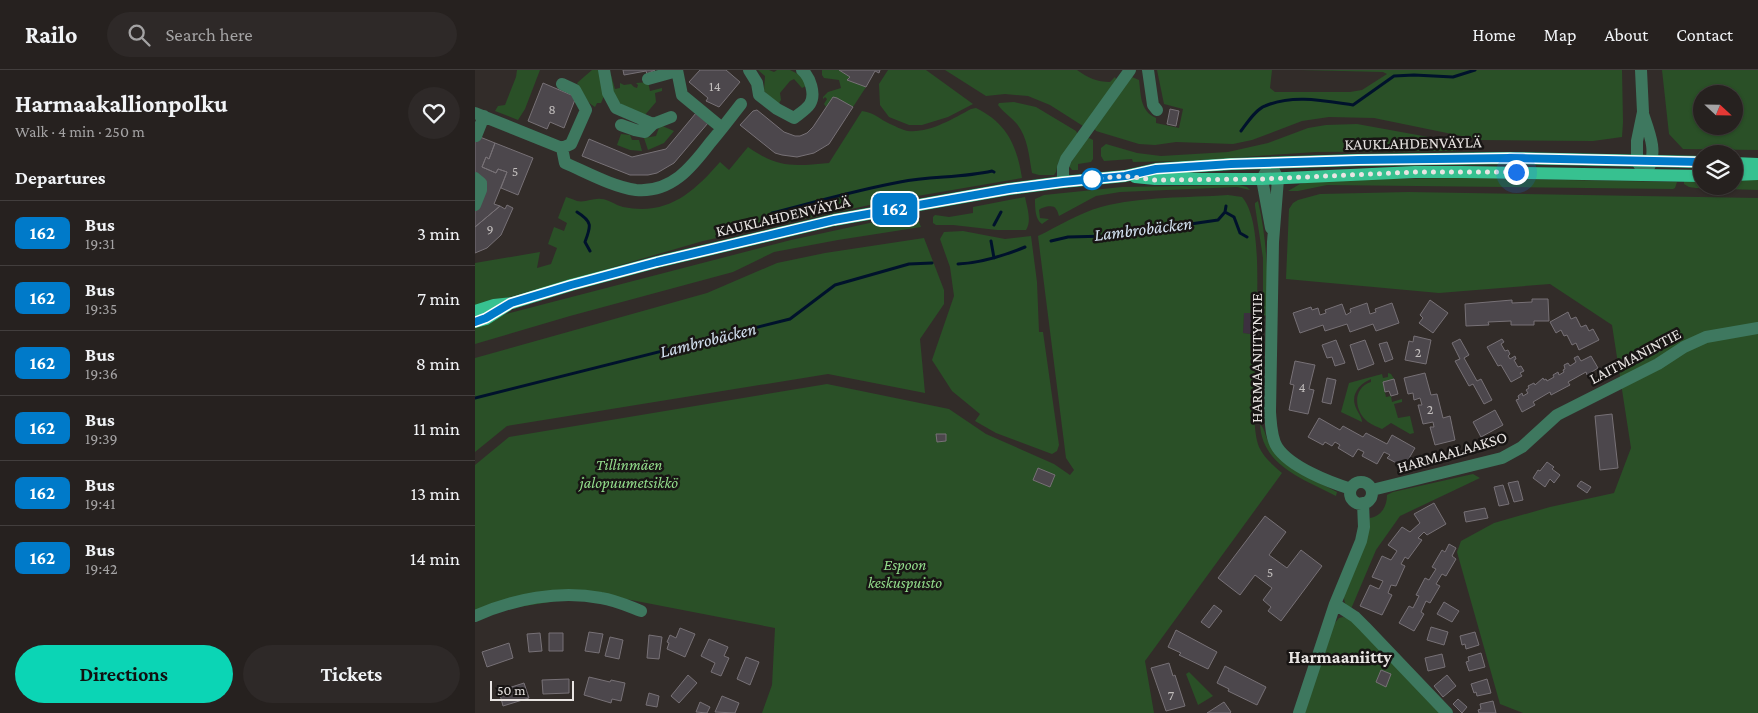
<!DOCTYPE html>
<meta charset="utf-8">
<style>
:root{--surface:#26211f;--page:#2e2928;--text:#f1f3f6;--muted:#a4a3a4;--line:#423e3d;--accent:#0bd5b5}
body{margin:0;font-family:"Crimson Pro",serif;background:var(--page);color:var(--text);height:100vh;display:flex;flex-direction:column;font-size:19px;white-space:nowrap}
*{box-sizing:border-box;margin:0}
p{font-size:16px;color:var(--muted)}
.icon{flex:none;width:28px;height:28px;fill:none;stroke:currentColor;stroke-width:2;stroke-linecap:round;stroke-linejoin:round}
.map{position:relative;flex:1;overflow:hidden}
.drawer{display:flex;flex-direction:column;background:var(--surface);width:475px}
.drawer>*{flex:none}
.badge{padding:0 10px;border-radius:8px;font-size:18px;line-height:32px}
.needle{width:32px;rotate:112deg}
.controls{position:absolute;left:1218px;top:15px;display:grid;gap:10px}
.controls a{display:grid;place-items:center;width:50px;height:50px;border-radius:50%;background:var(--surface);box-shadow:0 1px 4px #0004,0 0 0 1px var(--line);font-size:25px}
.scale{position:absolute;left:15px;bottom:12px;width:84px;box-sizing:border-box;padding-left:5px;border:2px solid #e8e4e2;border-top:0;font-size:14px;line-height:18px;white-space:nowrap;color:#e8e4e2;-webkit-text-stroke:4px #181514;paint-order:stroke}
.you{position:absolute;width:25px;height:25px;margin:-12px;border:4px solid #fff;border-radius:50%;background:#1a73e8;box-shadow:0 0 0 8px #1a73e833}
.map>.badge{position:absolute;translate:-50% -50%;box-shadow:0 0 0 2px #fff}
h2{padding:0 15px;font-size:19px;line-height:45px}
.round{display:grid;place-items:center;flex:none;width:52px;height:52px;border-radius:26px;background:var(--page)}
.headline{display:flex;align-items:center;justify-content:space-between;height:85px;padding:0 15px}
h1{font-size:24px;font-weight:700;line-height:38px}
.primary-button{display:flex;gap:10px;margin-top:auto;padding:10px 15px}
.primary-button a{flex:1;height:58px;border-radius:30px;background:var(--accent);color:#111;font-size:20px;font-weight:700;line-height:58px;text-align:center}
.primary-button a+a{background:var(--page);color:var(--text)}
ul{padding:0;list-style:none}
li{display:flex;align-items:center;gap:15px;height:65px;padding:0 15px;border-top:1px solid var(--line)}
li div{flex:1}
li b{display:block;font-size:19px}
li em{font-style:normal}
li .badge{min-width:55px;font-weight:700;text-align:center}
header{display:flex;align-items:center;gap:30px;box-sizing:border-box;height:70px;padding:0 25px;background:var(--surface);border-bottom:1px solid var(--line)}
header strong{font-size:24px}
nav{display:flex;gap:28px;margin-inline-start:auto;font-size:18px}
.search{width:350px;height:45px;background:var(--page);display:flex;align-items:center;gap:12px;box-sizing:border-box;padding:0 18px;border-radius:28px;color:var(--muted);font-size:19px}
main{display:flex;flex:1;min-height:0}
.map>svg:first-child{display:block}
.industrial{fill:#3c303f}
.green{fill:#2a5027;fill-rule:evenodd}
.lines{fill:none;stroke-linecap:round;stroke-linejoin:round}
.stream{stroke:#00122c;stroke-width:3}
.building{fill:#4c474c;stroke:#777176}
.minor{stroke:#3e785f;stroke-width:12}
.major{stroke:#37c190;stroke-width:12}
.line-casing{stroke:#fff;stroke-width:11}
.line{stroke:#007ac9;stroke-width:8}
.walk{stroke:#e8e4e2;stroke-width:5;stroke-dasharray:0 9}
.stop-dot{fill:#fff;stroke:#007ac9;stroke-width:2.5}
.labels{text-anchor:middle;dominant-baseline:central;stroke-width:5;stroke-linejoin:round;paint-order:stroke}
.number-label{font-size:14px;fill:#c1bdbc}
.street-label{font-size:16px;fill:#e8e4e2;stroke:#181514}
.park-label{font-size:16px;font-style:italic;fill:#92dc8b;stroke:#181514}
.water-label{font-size:18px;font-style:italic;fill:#d6e4f4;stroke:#181514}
.neighbourhood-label{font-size:18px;font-weight:bold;fill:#e8e4e2;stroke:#181514}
</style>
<header>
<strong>Railo</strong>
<div class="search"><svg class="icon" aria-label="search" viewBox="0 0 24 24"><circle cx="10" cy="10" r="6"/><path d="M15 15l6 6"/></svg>Search here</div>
<nav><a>Home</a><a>Map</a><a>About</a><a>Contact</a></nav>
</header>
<main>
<section class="drawer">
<div class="headline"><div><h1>Harmaakallionpolku</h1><p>Walk · 4 min · 250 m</p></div><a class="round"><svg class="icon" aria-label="heart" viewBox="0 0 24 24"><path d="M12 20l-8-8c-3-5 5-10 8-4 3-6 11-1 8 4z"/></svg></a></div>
<h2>Departures</h2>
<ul>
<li><span class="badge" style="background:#007ac9;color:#fff">162</span><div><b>Bus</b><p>19:31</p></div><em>3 min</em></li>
<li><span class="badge" style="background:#007ac9;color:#fff">162</span><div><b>Bus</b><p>19:35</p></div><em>7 min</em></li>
<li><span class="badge" style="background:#007ac9;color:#fff">162</span><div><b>Bus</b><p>19:36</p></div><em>8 min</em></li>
<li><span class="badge" style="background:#007ac9;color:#fff">162</span><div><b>Bus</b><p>19:39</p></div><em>11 min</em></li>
<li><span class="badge" style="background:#007ac9;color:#fff">162</span><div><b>Bus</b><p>19:41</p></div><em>13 min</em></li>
<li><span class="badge" style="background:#007ac9;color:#fff">162</span><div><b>Bus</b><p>19:42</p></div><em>14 min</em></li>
</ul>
<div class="primary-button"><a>Directions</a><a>Tickets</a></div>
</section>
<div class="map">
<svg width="1283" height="643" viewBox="0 0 1283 643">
<rect width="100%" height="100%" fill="#322c29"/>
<path class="industrial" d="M769,243H782V265L768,263Z"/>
<path class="green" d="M42,0H65L50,39L43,50L20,41L23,36L30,35L41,7Z
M117,0H125L130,24L126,33H122L120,37C110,32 108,21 102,13Z
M283,0H294L299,2L302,0H315L329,7L331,16L327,18L319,9L315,11L305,23L306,30L303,35L289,21L290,6Z
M347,0H364L375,7L373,10L391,17L378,37L358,27L351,37L349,34L352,29L350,27L348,29V27L353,22L366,18L364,10L349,8L347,5Z
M413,0H451L498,34L473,47L447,55H434L414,47L405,35L404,14Z
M470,0H602C613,8 622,12 635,12L640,7L642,11L608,56L575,35L553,26L530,24L511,26Z
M682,0H797L795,18L800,22H875L887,20L912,4L908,2L825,0H1147L1148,52L1147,67L1118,71L1006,70L899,48L854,47L827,51L777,70L758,74L701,72L680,75L664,74L621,61L619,58L657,7L664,10C666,25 665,41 681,48V53L704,58L708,39L689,34Z
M1187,0H1283V80L1208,79L1194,64ZM1226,24H1259V56H1226Z
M136,5L140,19L145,18V13L149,15L156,14L159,17L162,18L163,15L161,13L173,12L175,21L187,18V21L180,23L181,32L169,46L150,39L136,23Z
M539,32L561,37L601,61L603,65L583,93L581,102L579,105H564L557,103C554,86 553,68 542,54C536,47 528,42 523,35L524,33Z
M501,38C532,53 542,76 547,108L413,131L228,171L0,237V193L65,182L62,198L76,194L82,178L73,174L79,157L89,161L92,153L83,148L91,127C95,128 99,130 102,131C110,133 118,128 126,129C133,129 140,135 148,137C192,146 218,123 245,92L254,100L273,77C304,99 319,96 354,93L387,41C401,43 404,49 415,54C420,56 427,60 433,61C455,63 477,49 496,39Z
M882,54L981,72L983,75L981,81L841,82L708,91L658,92L657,89L629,91L626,86V78L631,74L662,83L686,86L753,82L793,73L833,58L851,55Z
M185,55L199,61L189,73L173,80L169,68L181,66Z
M146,64L155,65L157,70H164L167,81L155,80L142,75Z
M614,68L618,70V89L616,92L603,94V100H597L594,96L610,69Z
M986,108L1202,112L1200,118L1198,119L852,115L823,121H813L825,114L845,110Z
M1283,108V120L1221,118L1214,117L1209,114V111L1226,110V116H1259V109Z
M764,115L772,117L775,120L762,117L645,122L621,126L584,146C583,144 583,141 581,139C579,134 567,137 564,140L565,148L574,149L567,154C560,150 560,137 560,129L569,125L647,117Z
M933,122L1283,128V643H1048L1025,634L982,482L986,471L1019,453L1075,437L1139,423L1156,378L1137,255L1075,214L964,223L811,209L814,139L818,133L823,130L845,124Z
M753,125L767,127C786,148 782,215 782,243H769L768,263L782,265C781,291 775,356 784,377C789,388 798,395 807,403L670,591L679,643H287L297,615L300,558L125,524L0,544V395L34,367L352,314L474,339L511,364L579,394L595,405L599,400L591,388L563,166C584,156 604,143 626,137C667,126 712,128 753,125Z
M550,127C552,137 557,151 551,160H522L478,155H461L458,153V147L460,145L474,147L498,143V137Z
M783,131C792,169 793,207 793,246L788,245V188L780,136V133Z
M436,146L442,147L446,157L363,170L299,182L258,202L95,246L0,274V258L31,244L316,170L404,151Z
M488,161L530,169L556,166L562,212L564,262H568L584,375L582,381L577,384L521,363L500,351L505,344L477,321L457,290L479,226L475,197L465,169L469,162Z
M449,168L469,220V234L445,269L450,323L353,304L32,356L0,382V288L232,223L302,193L350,183Z
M913,303L916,304L919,309L908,313L911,327L916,326L917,332L927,329V332L919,334L923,348L935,346L939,363L935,364L916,353L907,359C903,357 897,355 893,352C879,341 877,318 896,312V309C884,314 875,325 881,338C883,343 887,347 887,352L866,342L874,313L907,304L908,308L913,307Z
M785,354C791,361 790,367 795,375C806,396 842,411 862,422L861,426C829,409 787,396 785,354Z
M998,404L1005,408L925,446L901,480L876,539C870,535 869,532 869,525L895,448C906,446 912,437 912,425L918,422Z
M868,547L878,550L965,643H829L858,555L864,548Z
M714,602L738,626L723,635L711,604Z"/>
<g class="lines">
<path class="stream" d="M766,61C772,53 781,39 790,36C818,24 850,31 878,35L919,6L939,5L978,7L1000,0
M102,142C118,152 116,156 110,172L115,181
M750,142L759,147L765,163L772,167
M297,143C340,132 382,120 425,112C456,106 487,108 517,101L519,102
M519,155L526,142
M516,171L519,188
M576,171L593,167L633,166L743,150L750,142L751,136
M483,194C507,193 528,186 550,177
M0,328L315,249L360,215L434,194L457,193"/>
</g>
<path class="building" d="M148,0H180L172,4L171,1L149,5Z
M225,0H251L265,12L244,37L231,31L233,28L214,12Z
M364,0H405L404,3L400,1L391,17L372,10L375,7Z
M68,13L101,27L89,58L75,52L72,59L53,51Z
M358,27L362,28L378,37L354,74L339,83L322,87L307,85L300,83L265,55L278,41L282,40L309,62L320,66H325L332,63L338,57Z
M695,39L704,41L701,56L692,54Z
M221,43L233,53L199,93L182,103L173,105H155L107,86L114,69L157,87L191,79Z
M0,65L20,73L14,89L11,87L7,97L21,103L23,99L32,102L19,134L25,136L0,157Z
M20,73L58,88L43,125L26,118L32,102L23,99L21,103L7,97L11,87L14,89Z
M32,135L38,138L26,165L12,178L0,183V157L25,136L30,139Z
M1057,229H1073L1074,251H1059V255H1036V251L1013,252L1014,255L991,256L990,234L1037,230V233L1057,232Z
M955,230L973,243L958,263L944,253L948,248L945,245Z
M892,233L895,244L901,242L900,239L917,233L924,253L901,261L898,254L875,262L872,254L850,261L848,255L825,263L818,243L836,237L837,240L843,238L845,245L851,243L850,240L867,234L871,245L876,242L875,239Z
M1093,242L1096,249L1101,247L1106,257L1111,255L1114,261L1118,259L1124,270L1104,280L1101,273L1097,275L1092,265L1089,266L1086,260L1081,263L1075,252Z
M939,266L956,270L951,294L930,290L934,271L938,272Z
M985,269L994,285L989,288L1002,311L1006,309L1017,330L1009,334L998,314L994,316L980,291L985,289L977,273Z
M1027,269L1029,272L1026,274L1030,281L1033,280L1035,284L1033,286L1035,289L1040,286L1041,289L1039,290L1043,297L1046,296L1049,301L1045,303L1047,306L1036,312L1026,295L1023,296L1012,277Z
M861,270L870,293L860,296L857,287L852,288L847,275Z
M890,270L899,294L883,300L875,275Z
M912,272L918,289L910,292L904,274Z
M1103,286L1106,291L1116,286L1123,298L1112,305L1111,302L1093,312L1095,315L1076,325L1075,322L1058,332L1060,335L1047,342L1041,330L1044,329L1043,326L1047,323L1048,326L1053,323L1051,320L1054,318L1053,316L1059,313L1060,315L1068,308L1069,310L1071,309L1072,311L1079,307L1078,305L1083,302L1084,305L1089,302L1088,300L1090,299L1089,295L1093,293L1095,296L1101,292L1099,288Z
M820,291L840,295L834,319L839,320L833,344L814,340L819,315L815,314Z
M950,303L956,325L962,324L968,348L975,346L980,370L960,375L955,357H959L958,352L948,354L943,335H947L945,328L939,330L938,323L933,324L929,308Z
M852,308L861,310L856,334L847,332Z
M919,309L923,324L916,326L914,321L910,322L908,312Z
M1020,340L1028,355L1006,367L998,352Z
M1137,344L1143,398L1125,400L1120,346Z
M844,348L865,360L868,356L888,367L891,363L912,374L917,365L940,378L929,397L912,388L915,385L909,382L902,394L887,386L889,382L883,379L878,387L863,378L865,375L860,372L857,376L850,372L848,375L833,367Z
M461,364H471V371L462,372Z
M1072,392L1079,397L1077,399L1085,405L1079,413L1075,409L1070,417L1058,408L1063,400L1065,401Z
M563,398L580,405L575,417L558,410Z
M1043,411L1048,430L1039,432L1033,413Z
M1106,411L1116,417L1112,423L1102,416Z
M1028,415L1034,434L1024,436L1019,417Z
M959,433L971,454L952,465L949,462L943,468L947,470L933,489L930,487L926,494L930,496L921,516L916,515L913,523L917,525L907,545L885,536L895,515L904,519L908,511L897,507L907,486L916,490L922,481L913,475L927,457L935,462L945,453L939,444Z
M1010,438L1013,448L991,452L989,442Z
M790,446L811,462L794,485L812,498L826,480L847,496L806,551L793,541L796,537L788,530L797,518L780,505L765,525L743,508Z
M974,474L981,478L977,486L981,489L971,506L967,504L961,514L965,516L955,533L951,531L946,542L949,544L939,561L924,553L934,536L938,538L944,526L941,525L950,508L954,510L961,499L957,497L967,480L970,482Z
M969,532L984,541L977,552L962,544Z
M739,535L747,541L734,558L726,552Z
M956,557L973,562L969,575L952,570Z
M205,558L220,564L210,587L192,579L194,573L192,572L195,565L201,568Z
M701,560L742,582L733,599L704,585L706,583L693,577Z
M114,562L128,564L124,583L110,581Z
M1000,562L1004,575L991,579L990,574L987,575L985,566Z
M65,563L67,581L54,582L52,564Z
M74,563H88V581H74Z
M174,565L187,567L184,589L172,588Z
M135,567L148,570L144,589L130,586Z
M234,569L253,577L249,586L254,588L246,606L236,602L240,593L226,586Z
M34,573L38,588L12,597L7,582Z
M1006,583L1010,597L994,601L991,592L994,591L993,587Z
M967,584L970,597L953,601L950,588Z
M271,587L284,592L275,615L262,609Z
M694,593L698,606L700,605L710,636L691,641L676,598Z
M750,596L791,617L782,635L753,621L754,619L742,613Z
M906,600L916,604L911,617L901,612Z
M213,605L222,613L204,633L196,626Z
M972,605L981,616L968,627L959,616Z
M114,607L135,612L136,610L150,613L146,631L137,629L136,633L109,625Z
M94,609V623L68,624L67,610Z
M1012,609L1016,623L1002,626L1001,622L999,623L996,614Z
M49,613L54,628L28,636L24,621Z
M174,623L184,626L182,637L171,635Z
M247,626L264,633L260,643L240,642Z
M983,629L992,637L987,643L978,634Z
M1018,631L1021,643H1004L1003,640L1006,639L1005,634Z
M225,632L235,637L232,643L221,642Z
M749,632L756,642L755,643H732Z"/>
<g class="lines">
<path class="minor" d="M129,0L133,23L141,38L178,54L196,47
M202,0L207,25L247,58
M274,0L282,13L284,25L302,39L319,48C324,44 332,39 335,34C341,24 335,7 327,0
M673,0L678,35L682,40
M1166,0L1168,42L1162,71V91L1170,104
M173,9L202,1
M0,43L87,78
M1168,44C1174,62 1183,82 1173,99
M146,55L160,60L170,62L178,54
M1,66L9,46
M87,78L90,93C111,102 138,117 161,120C196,123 216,98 235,73C246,60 256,47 266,34
M87,78L96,74L111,40L100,20L87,14
M795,93L803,109L798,172L795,342C796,354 796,367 802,377C815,397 854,412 876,419
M792,100L787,109L796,158
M0,108L6,113V120L0,135
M588,112V97L591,89L655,0
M875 423a11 11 0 1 1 22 0a11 11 0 1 1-22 0Z
M897,420L1027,388L1047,377L1082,345L1183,294L1209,277L1231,267L1283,258
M860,534L880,547L890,557L972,643
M0,546C38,529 84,520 126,528C140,530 153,536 166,541
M824,643L860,534L886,471L889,457L888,433"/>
<path class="major" d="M1259,93L1283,94
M1259,105L1283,104
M660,107L680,109H787L940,102H986L1226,106
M0,241L19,235L37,233L96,215L182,192L359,150L534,119L588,112L650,106L681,99L756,94L883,90L1035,88L1226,92
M0,252L11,249L33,235"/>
</g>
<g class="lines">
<defs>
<path id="line" d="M0,252L11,248L36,233L96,215L182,192L359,150L534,119L588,112L650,106L681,99L756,94L883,90L1035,88L1226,92"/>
</defs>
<use href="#line" class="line-casing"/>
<use href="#line" class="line"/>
<path class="walk" d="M617,109L650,106L680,110L787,109L940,102H1041"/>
</g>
<circle class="stop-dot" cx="617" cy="109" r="10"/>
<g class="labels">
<g class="number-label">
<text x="240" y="16">14</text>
<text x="77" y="39">8</text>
<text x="40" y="101">5</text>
<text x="15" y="159">9</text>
<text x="943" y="282">2</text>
<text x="827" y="317">4</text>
<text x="955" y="339">2</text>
<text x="795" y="502">5</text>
<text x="696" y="625">7</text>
</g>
<g class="street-label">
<text transform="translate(938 73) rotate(-1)">KAUKLAHDENVÄYLÄ</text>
<text transform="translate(308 146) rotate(-13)">KAUKLAHDENVÄYLÄ</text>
<text transform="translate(1160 286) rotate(-28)">LAITMANINTIE</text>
<text transform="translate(781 288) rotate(-90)">HARMAANIITYNTIE</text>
<text transform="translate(977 382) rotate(-16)">HARMAALAAKSO</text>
</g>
<g class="park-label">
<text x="154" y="394">Tillinmäen<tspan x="154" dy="18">jalopuumetsikkö</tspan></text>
<text x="430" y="494">Espoon<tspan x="430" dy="18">keskuspuisto</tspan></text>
</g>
<g class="water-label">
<text transform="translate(668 159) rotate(-7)">Lambrobäcken</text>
<text transform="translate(233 270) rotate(-14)">Lambrobäcken</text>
</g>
<g class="neighbourhood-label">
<text x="865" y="587">Harmaaniitty</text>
</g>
</g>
</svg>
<div class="controls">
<a><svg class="needle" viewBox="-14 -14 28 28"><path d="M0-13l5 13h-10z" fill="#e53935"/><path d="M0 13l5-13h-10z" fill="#a4a3a4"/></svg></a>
<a><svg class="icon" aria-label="layers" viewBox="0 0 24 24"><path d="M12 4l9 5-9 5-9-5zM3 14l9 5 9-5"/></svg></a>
</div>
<div class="scale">50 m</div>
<div class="you" style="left:1041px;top:102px"></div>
<b class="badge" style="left:420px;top:139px;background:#007ac9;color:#fff">162</b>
</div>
</main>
